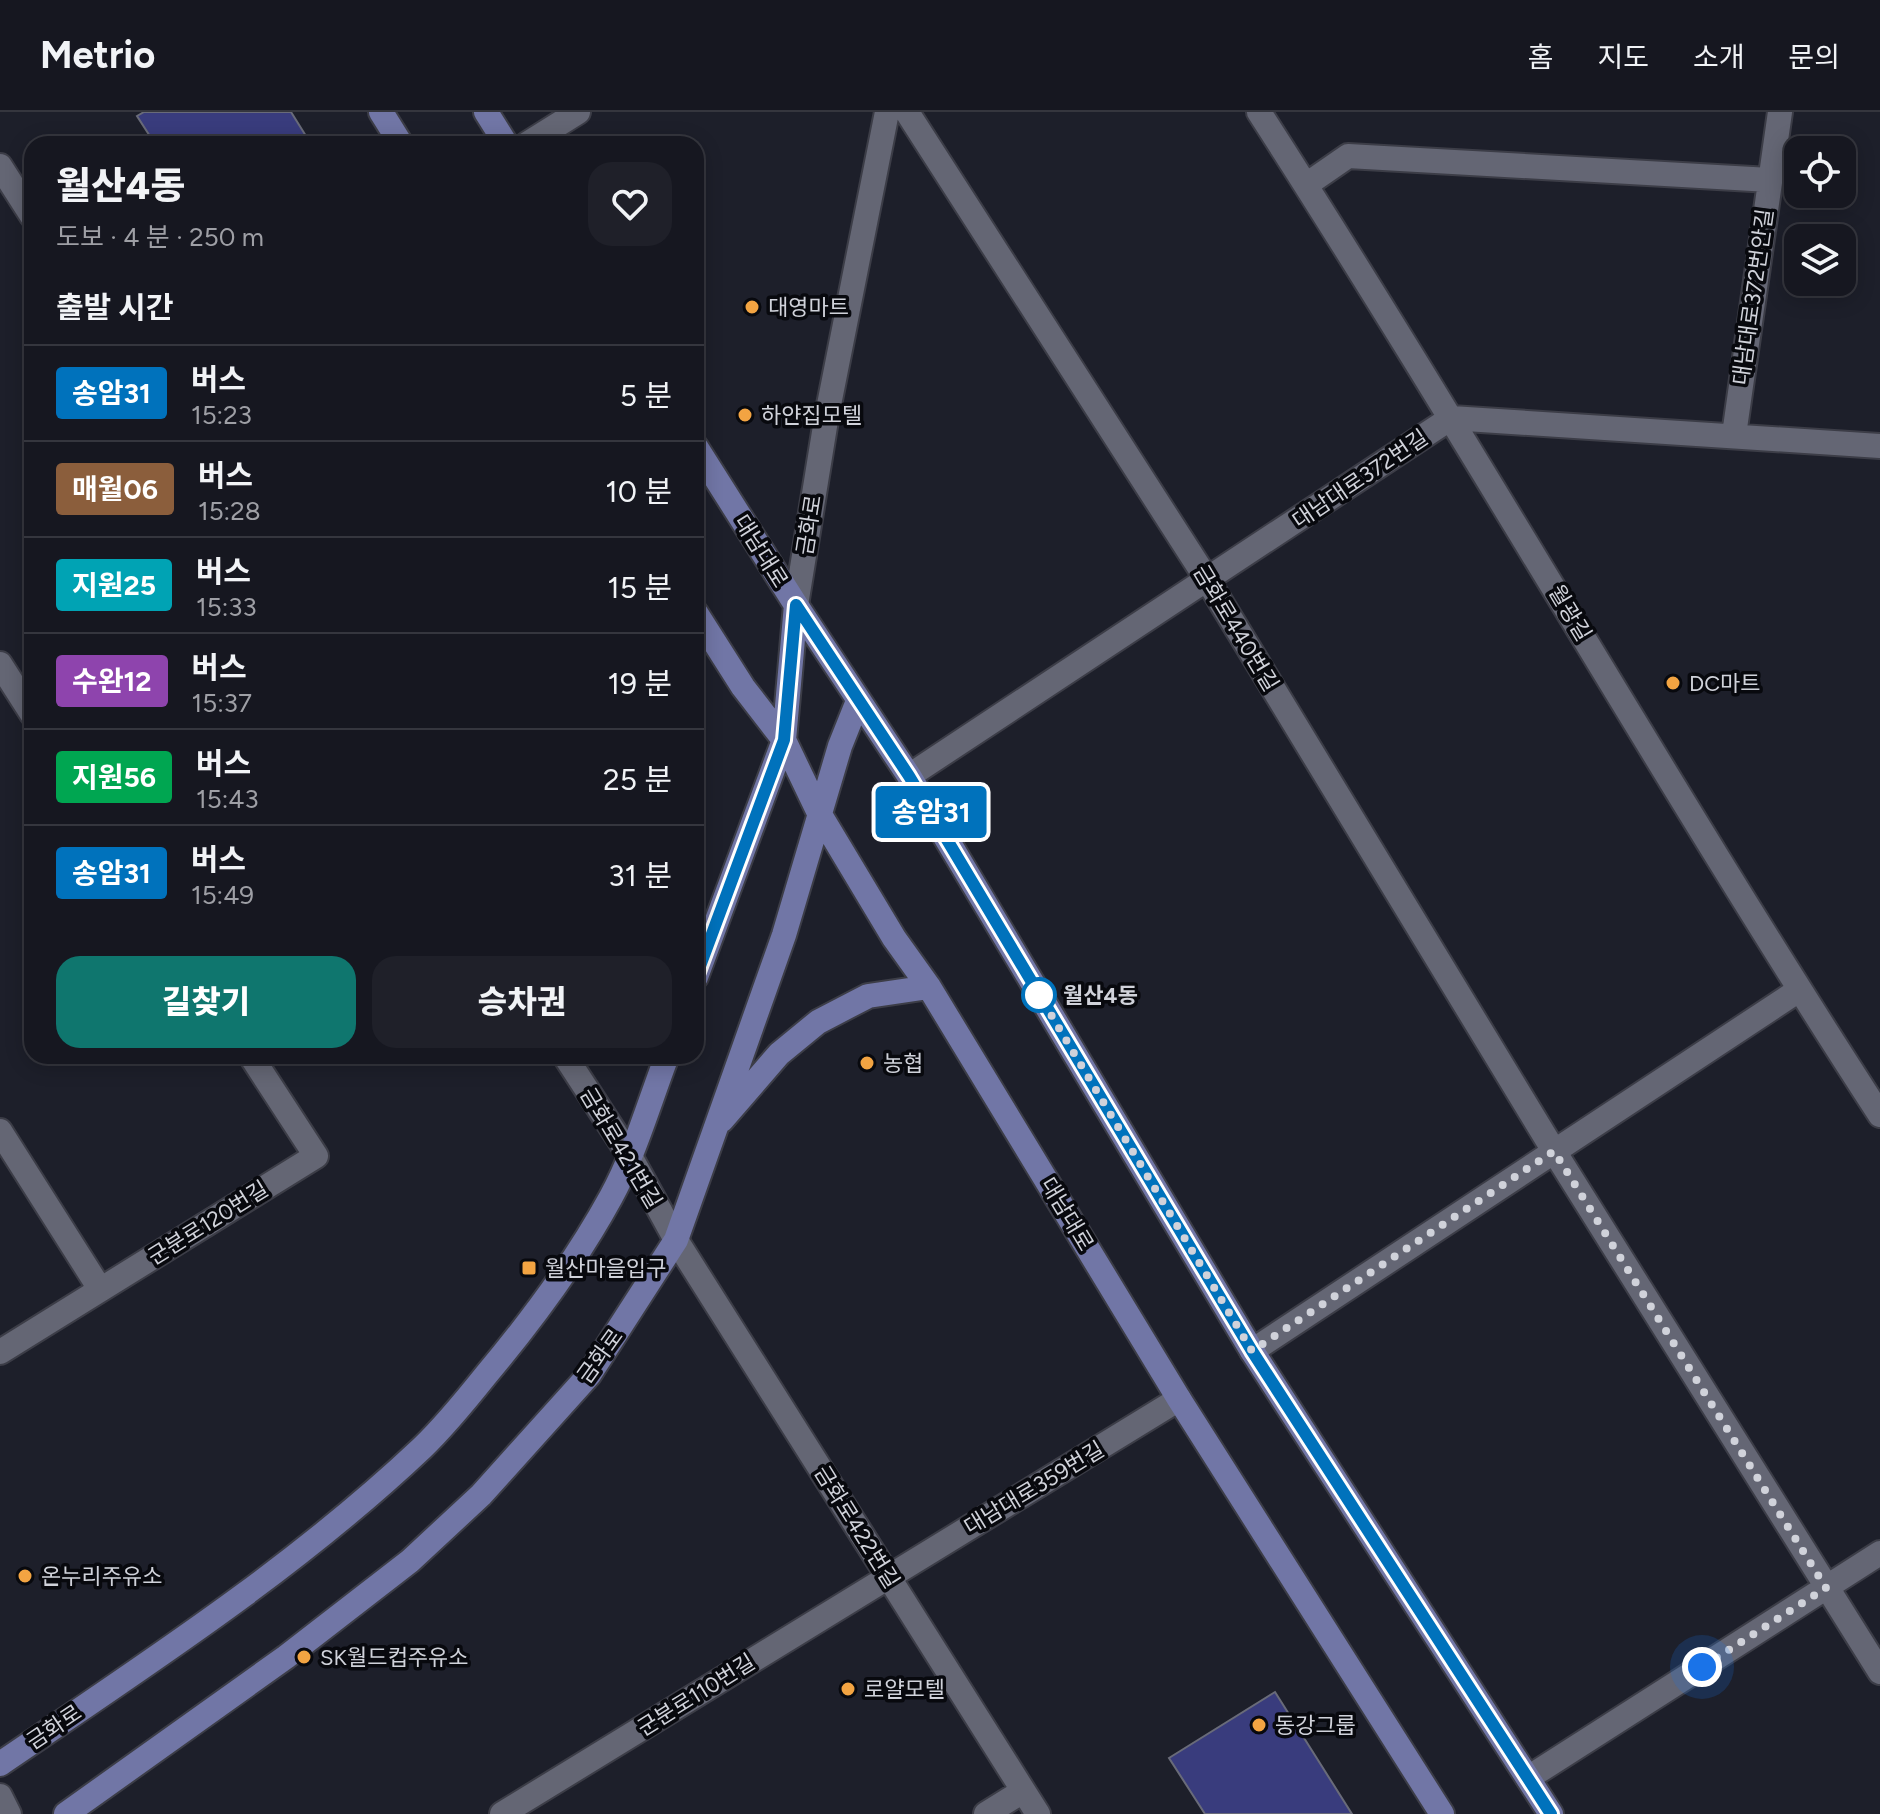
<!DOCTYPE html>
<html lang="ko">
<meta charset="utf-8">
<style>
:root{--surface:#161720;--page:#1f2029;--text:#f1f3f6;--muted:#9e9fa5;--line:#35363e;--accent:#0f766e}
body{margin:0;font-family:Figtree,"Noto Sans KR",sans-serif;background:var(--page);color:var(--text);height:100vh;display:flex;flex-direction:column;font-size:30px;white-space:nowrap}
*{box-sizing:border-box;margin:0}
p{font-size:26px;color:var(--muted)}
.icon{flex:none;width:44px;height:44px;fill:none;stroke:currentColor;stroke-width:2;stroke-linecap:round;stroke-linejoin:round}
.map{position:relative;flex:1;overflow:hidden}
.side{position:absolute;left:24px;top:24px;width:680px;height:928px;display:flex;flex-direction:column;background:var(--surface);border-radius:24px;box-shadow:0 4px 20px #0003,0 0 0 2px var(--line)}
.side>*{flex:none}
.badge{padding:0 16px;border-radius:6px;font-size:28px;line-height:52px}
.fabs{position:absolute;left:1784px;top:24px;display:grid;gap:16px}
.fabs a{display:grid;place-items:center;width:72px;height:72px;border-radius:16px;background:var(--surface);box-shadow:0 4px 20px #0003,0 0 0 2px var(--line);font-size:40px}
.you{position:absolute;width:40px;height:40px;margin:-20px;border:6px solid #fff;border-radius:50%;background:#1a73e8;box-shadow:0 0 0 12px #1a73e833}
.map>.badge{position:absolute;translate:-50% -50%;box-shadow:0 0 0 4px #fff}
h2{padding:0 32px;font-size:30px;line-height:72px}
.round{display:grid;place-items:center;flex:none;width:84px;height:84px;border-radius:24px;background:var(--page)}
.summary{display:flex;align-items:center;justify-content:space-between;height:136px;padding:0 32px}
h1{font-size:38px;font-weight:800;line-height:60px}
.button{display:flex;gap:16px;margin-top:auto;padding:16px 32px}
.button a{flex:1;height:92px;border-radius:24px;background:var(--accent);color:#fff;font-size:32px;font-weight:800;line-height:92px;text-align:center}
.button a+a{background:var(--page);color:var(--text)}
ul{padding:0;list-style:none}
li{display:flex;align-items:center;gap:24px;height:96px;padding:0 32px;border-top:2px solid var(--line)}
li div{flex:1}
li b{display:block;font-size:30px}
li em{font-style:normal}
li .badge{min-width:88px;font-weight:700;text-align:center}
header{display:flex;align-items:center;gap:48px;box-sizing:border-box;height:112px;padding:0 40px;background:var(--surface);border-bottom:2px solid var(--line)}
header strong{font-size:38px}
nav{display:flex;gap:44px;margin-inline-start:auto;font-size:28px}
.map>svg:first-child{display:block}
.building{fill:#393c7d;stroke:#696b79;stroke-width:2}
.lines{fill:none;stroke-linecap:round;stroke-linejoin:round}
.minor-casing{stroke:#3c3d47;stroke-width:28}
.major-casing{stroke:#3c3d47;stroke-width:28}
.minor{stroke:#646674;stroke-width:24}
.major{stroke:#7176a6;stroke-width:24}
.line-casing{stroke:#fff;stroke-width:18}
.line{stroke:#0072bc;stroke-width:12}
.walk{stroke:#d0d2da;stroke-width:8;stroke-dasharray:0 14.4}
.poi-dot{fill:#f3a442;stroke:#08090e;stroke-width:3}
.stop-dot{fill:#fff;stroke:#0072bc;stroke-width:4}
.labels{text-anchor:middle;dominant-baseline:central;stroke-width:7;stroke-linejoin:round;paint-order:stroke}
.street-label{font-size:22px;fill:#d0d2da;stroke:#08090e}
.poi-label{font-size:22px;fill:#d0d2da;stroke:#08090e;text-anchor:start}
.stop-label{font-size:22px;font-weight:bold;fill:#d0d2da;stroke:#08090e;text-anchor:start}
</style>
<header>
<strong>Metrio</strong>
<nav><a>홈</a><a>지도</a><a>소개</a><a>문의</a></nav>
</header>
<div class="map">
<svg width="1880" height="1702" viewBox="0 0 1880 1702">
<rect width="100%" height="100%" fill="#1d1f2a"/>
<path class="building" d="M144,0H291L311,32H155L137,4Z
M1275,1580L1352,1702H1205L1169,1646Z"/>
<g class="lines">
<defs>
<path id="minor" d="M907,0L1208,469L1554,1039L1880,1560
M1259,0C1472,331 1666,673 1880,1003
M527,32L578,0
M0,54L32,104
M1306,73L1348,44L1770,68
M1734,323L1780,0
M796,493L826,308L887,0
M0,552L32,602
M909,664L1451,306L1880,334
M565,944L630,1044L676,1128L1038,1702
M0,1019L100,1177
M1252,1239L1799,878
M0,1240L316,1044L251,944
M1528,1666L1880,1441
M0,1684L9,1702
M502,1702L1179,1287
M986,1702L1023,1679"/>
<path id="major" d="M381,0L401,32
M486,0L506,32
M696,335L796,493L909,664L1252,1239L1551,1702
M696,501L743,575L784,628L819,701L894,826L929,875L1179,1287L1442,1702
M696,865L784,628L796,493
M722,1008L779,942L818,910L868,884L929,875
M0,1652C145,1553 294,1457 422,1336C445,1314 466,1288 486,1263C533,1207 576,1149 611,1085C635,1041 649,991 667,944
M66,1702L286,1545L410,1449L481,1383L589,1263L676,1128L784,823L840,634L858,589"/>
</defs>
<use href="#minor" class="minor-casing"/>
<use href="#major" class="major-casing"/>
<use href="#minor" class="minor"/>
<use href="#major" class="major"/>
</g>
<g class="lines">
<defs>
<path id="line" d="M696,865L784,628L796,493L909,664L1252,1239L1551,1702"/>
</defs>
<use href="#line" class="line-casing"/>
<use href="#line" class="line"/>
<path class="walk" d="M1039,883L1038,881L1252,1239L1554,1039L1826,1476L1702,1555"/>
</g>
<g class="poi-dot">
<circle cx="752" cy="195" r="8"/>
<circle cx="745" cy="303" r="8"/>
<circle cx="1673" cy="571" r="8"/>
<circle cx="867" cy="951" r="8"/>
<rect x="521" y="1148" width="16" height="16" rx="4"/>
<circle cx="25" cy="1464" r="8"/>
<circle cx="304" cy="1545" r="8"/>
<circle cx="848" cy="1577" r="8"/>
<circle cx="1259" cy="1613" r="8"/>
</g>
<circle class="stop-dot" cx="1039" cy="883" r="16"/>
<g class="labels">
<g class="street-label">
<text transform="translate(1753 185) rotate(-82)">대남대로372번안길</text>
<text transform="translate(1360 367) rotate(-34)">대남대로372번길</text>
<text transform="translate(809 413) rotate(-81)">금화로</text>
<text transform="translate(761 439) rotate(58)">대남대로</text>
<text transform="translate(1570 501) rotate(59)">월광길</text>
<text transform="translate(1236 516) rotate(59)">금화로440번길</text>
<text transform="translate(621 1036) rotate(59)">금화로421번길</text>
<text transform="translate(1067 1102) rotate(59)">대남대로</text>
<text transform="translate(208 1111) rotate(-32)">군분로120번길</text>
<text transform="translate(600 1244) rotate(-54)">금화로</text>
<text transform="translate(1034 1376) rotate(-31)">대남대로359번길</text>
<text transform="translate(857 1415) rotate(58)">금화로422번길</text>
<text transform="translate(696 1583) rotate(-32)">군분로110번길</text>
<text transform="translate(54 1615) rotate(-34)">금화로</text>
</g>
<g class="poi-label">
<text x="768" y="195">대영마트</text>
<text x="761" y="303">하얀집모텔</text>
<text x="1689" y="571">DC마트</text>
<text x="883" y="951">농협</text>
<text x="545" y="1156">월산마을입구</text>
<text x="41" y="1464">온누리주유소</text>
<text x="320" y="1545">SK월드컵주유소</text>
<text x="864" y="1577">로얄모텔</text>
<text x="1275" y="1613">동강그룹</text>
</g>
<g class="stop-label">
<text x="1063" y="883">월산4동</text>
</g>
</g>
</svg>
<div class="fabs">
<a><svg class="icon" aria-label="locate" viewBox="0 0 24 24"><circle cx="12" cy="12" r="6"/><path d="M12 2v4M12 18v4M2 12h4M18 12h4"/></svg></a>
<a><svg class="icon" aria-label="layers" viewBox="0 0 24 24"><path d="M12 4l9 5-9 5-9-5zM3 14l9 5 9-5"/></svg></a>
</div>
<div class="you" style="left:1702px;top:1555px"></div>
<b class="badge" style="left:931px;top:700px;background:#0072bc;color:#fff">송암31</b>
<section class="side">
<div class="summary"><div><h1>월산4동</h1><p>도보 · 4 분 · 250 m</p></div><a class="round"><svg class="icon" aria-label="heart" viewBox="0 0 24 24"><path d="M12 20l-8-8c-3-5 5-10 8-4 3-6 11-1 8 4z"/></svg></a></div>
<h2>출발 시간</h2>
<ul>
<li><span class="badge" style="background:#0072bc;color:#fff">송암31</span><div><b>버스</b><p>15:23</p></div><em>5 분</em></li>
<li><span class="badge" style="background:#8b5e3c;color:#fff">매월06</span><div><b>버스</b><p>15:28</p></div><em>10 분</em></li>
<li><span class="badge" style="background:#00a3b4;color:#fff">지원25</span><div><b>버스</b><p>15:33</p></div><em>15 분</em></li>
<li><span class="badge" style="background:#8e44ad;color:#fff">수완12</span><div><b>버스</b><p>15:37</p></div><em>19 분</em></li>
<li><span class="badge" style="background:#00a651;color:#fff">지원56</span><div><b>버스</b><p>15:43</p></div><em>25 분</em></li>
<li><span class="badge" style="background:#0072bc;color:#fff">송암31</span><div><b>버스</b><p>15:49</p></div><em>31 분</em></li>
</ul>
<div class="button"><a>길찾기</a><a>승차권</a></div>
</section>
</div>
